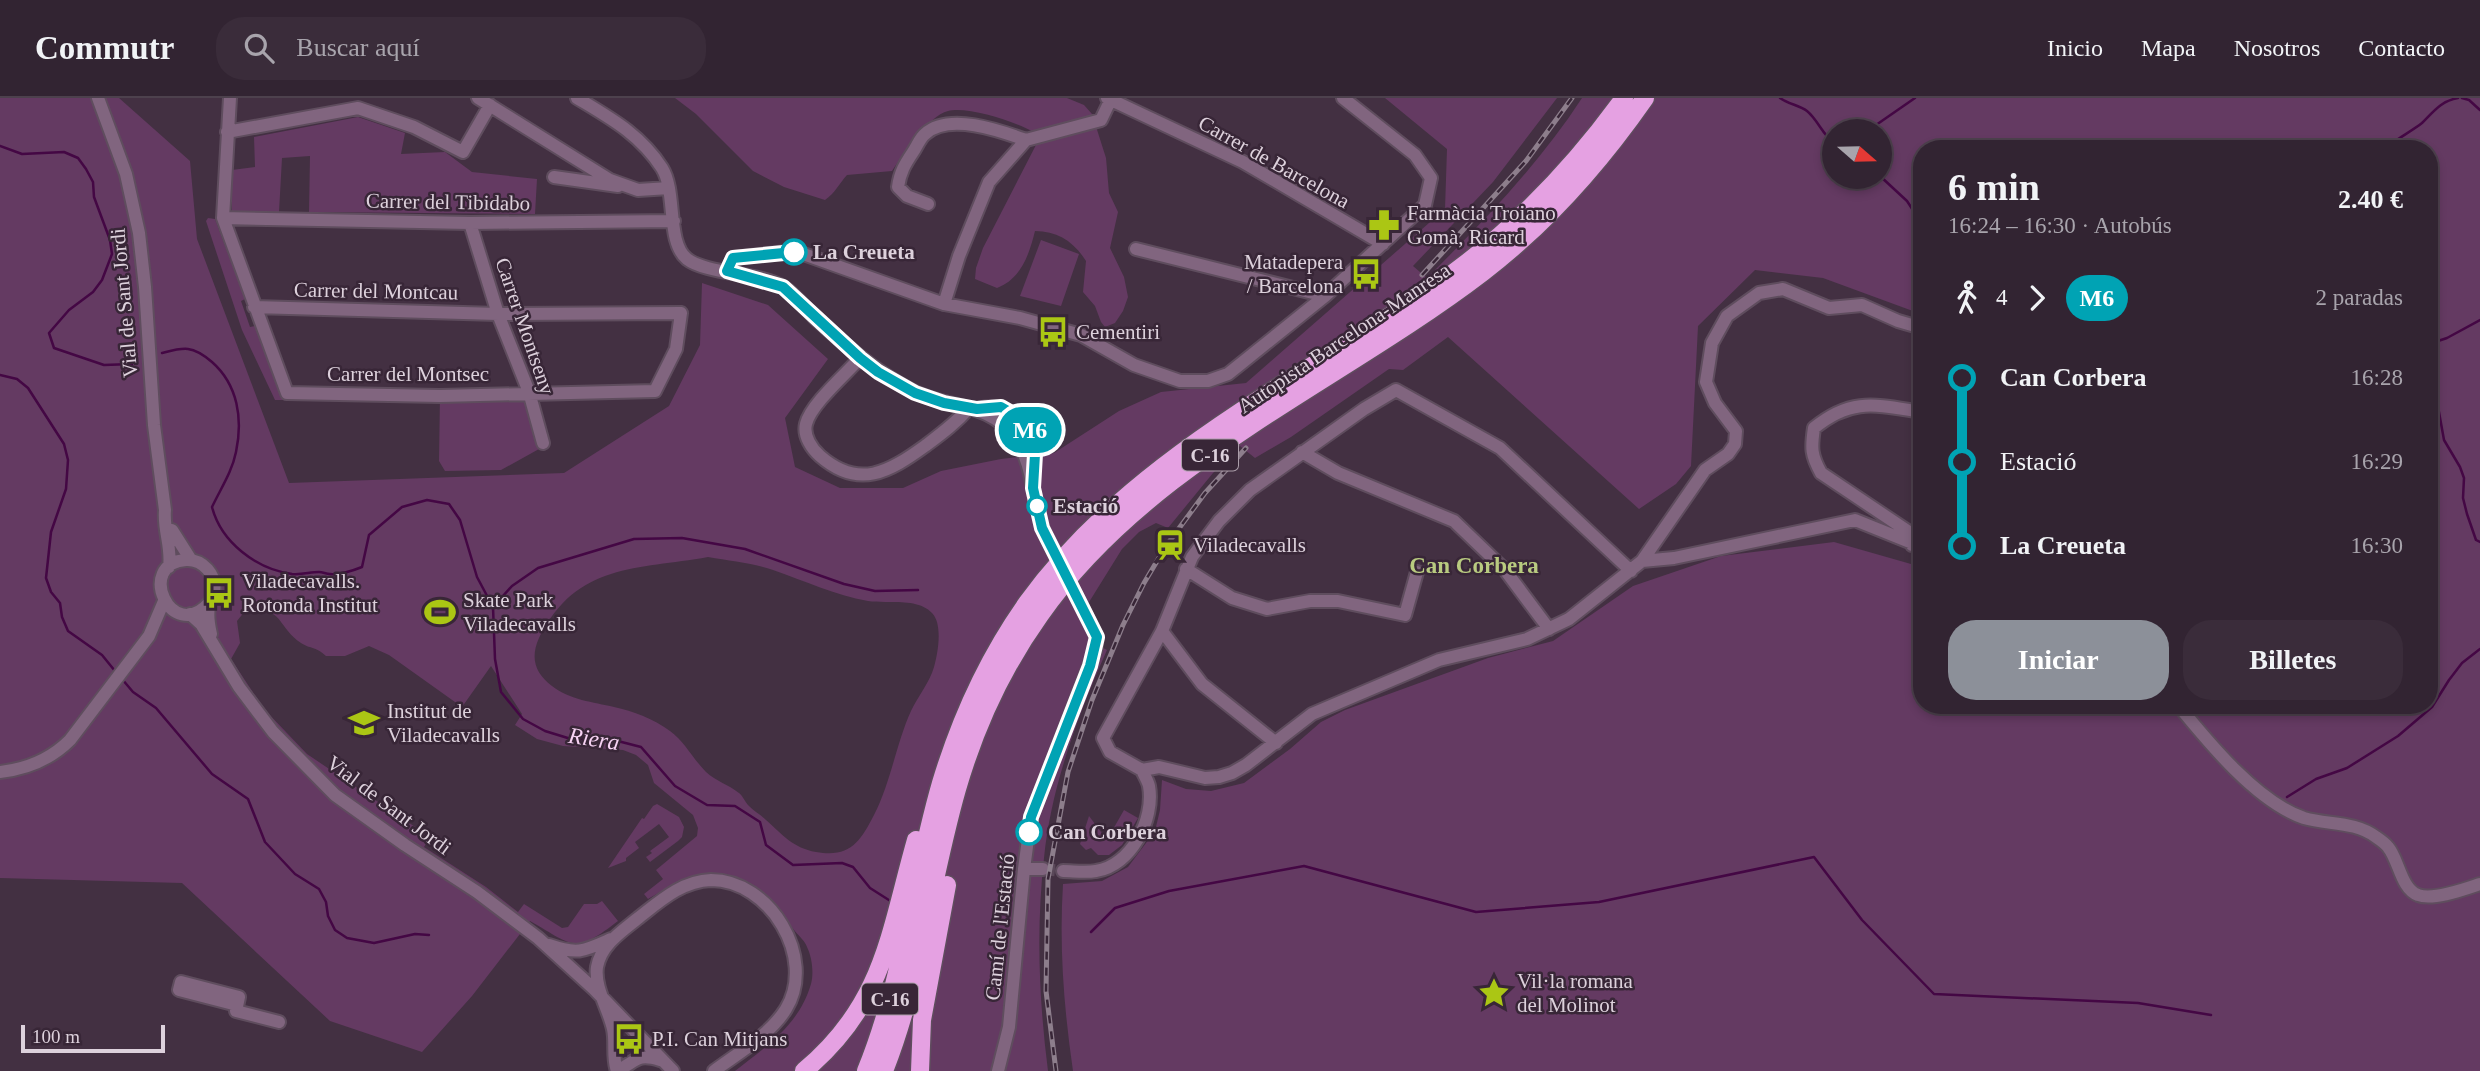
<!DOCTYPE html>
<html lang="es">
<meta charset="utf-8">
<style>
:root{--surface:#322432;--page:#3a2c3a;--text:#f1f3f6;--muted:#a8a4ac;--line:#4d414d;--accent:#8c9099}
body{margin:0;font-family:Georgia,serif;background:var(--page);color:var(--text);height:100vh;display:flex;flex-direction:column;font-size:26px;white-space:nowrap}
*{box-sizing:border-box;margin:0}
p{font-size:23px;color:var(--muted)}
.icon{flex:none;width:38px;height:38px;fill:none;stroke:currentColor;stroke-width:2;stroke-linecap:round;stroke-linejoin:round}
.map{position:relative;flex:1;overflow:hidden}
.side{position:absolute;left:1913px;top:42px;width:525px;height:574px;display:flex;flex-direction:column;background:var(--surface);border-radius:28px;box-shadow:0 4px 10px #0003,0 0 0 2px var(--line)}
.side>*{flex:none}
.badge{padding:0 14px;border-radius:23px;font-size:24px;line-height:46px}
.needle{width:46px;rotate:110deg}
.controls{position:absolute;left:1822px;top:21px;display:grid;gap:14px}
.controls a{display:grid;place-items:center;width:70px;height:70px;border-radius:50%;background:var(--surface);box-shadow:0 4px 10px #0003,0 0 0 2px var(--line);font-size:35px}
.scale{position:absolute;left:21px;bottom:18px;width:144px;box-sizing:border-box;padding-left:7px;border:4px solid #ddd1dc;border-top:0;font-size:19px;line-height:24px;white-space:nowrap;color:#ddd1dc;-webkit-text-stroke:5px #382637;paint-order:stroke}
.map>.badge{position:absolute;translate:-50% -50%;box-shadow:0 0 0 4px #fff}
.legs{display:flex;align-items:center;gap:10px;height:77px;padding:0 35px;font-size:23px}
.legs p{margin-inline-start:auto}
.summary{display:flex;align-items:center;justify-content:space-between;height:119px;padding:0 35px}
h1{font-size:38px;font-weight:700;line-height:52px}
.primary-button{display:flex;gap:14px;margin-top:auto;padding:14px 35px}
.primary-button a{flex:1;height:80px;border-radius:28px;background:var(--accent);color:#fff;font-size:28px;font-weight:700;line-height:80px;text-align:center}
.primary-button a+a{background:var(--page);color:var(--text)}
ul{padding:0 35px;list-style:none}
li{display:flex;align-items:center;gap:24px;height:84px;font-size:26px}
li i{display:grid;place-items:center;width:10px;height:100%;margin:0 9px;background:currentColor}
li i::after{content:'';width:18px;height:18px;margin:-9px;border:5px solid;border-radius:50%;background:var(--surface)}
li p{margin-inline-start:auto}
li:first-child i{background:linear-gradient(#0000 50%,currentColor 0)}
li:last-child i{background:linear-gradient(currentColor 50%,#0000 0)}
header{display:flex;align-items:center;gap:42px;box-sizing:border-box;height:98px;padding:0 35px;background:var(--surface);border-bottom:2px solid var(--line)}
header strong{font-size:33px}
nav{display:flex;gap:38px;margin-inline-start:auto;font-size:24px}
.search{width:490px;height:63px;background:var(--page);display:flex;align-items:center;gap:18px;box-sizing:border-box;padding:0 24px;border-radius:28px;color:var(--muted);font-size:26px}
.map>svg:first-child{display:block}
.green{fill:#643a62;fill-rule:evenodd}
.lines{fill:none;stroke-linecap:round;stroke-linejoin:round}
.stream{stroke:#440744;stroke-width:2.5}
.minor-tunnel{stroke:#5a4859;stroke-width:12;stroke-dasharray:12 6;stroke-linecap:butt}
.minor-casing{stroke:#5f4d5e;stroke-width:16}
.highway-casing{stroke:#5f4d5e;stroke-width:21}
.minor{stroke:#81657f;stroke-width:12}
.highway{stroke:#e5a1e2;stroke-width:18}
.rail-casing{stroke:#8d7e8c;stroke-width:5}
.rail{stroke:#382637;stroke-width:2.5;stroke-dasharray:8;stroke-linecap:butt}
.line-1-casing{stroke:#fff;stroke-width:16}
.line-1{stroke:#00a3b4;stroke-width:10}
.stop-1-dot{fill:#fff;stroke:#00a3b4;stroke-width:3.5}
.labels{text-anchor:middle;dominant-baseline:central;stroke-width:5;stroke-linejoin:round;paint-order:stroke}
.shield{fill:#382637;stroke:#ac9eaa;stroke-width:2}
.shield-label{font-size:19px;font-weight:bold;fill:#ddd1dc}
.street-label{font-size:21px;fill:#ddd1dc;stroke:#382637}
.poi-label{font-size:21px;fill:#ddd1dc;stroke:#382637;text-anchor:start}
.stop-label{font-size:21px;font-weight:bold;fill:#ddd1dc;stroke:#382637;text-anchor:start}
.neighbourhood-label{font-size:23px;font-weight:bold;fill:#b9cb80;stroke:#382637}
.water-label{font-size:23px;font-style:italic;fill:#f7d3f4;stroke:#382637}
</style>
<header>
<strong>Commutr</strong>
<div class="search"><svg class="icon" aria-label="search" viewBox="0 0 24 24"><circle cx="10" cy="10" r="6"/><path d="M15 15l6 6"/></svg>Buscar aquí</div>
<nav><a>Inicio</a><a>Mapa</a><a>Nosotros</a><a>Contacto</a></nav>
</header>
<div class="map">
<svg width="2480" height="973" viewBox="0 0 2480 973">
<rect width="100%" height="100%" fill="#433042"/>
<path class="green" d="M0,0H119L190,63L197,141L289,385L564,375L669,308L700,247L702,185L768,207L828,261L785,320L795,369L840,390H903L941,373L1001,361L1054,355L1119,313L1161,294L1246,285L1445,111L1447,51L1385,0H1557L1493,84L1413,168L1427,180C1483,124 1539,66 1582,0H2480V973H1073C1064,911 1059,849 1063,786L1102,783L1128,769L1155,733L1160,712L1162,682L1186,691L1211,693L1244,685L1290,651L1321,624L1345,612L1488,560L1553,543L1633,488L1721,458L1834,444L1918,468L1921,467L1922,607H2429V51H1922L1921,216L1823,180L1755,172L1698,228L1691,368L1676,386L1639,411L1448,239L1403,272L1389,271L1291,339L1255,360L1240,348L1213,375L1168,430L1156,425L1139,434L1122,451L1081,517L1090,543L1107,552C1078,617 1051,689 1044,760C1036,831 1039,903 1048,973H735C767,948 799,927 811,886C814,875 812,859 807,849C805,843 798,837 794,832C777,810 758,784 729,777C699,771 673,786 648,801L644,796L663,781L656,772L697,738L698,730L693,717L654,685L648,667L636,657L623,652L563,648L537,641L515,627L522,616L491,568L462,609L389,557L369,548L345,558H326C315,548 310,551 301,545C276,528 284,507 245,513L237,523L240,545L231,561L264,611L307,656L430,739L424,749L486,789L518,814L524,806L562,830L568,829L584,806H597L602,803L618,823C574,857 574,848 530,823L472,898L422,954L330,923L182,785L0,780ZM1834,33H1880V79H1834ZM708,459C730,463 753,465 773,472C805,483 835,497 868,503C886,506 918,499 932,515C943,526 938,555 934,569C930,584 918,598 911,613C896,646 891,684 874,717C860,744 850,760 816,754C793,750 783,737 766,722C761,717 754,713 749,708C745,704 743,698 739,695C729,687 716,683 706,674C693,661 685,644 670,633C654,621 633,613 614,609C593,604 570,602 552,588C535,575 530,560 539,540C577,464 637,472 708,459Z
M675,0H1067L1084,7L1092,16L1106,60L1109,95L1118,114L1110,150L1124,179L1128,199L1123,213L1115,225L1105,229L1101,224L1095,208L1083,194L1086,163C1074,144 1058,133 1035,133C1029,157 1021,181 997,190L975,181L976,170L983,150L1037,45L1034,34C1016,24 968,8 948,13C928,18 903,57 892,73L847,77C839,86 835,95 825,102L784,89L753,73L696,16Z
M358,19L405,35L401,56L445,54L472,74L537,81L535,116L309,114L310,58L282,60L279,114L232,113V72L255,69L254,39Z
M208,120L215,121L245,201L241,203L250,229L255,228L283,302H275L242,232L206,123Z
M1041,142L1079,156L1061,208L1020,198Z
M529,294L539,351L501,372L445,373L439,363L440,298Z
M657,706L679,719L684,729L682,739L678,743L650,764L646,759L652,755L650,753L669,739L659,726L635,744L639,750L626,760V763L608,770L642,720L644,721L653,708Z
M1124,712L1138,720L1122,747L1109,757H1098L1091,750L1086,752L1080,746L1089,718L1104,738L1112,733Z"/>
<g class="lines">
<path class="stream" d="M1780,0C1788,6 1799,7 1807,13C1818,22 1822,36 1834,45
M2462,0L2469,2L2480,12
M1876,27L1915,0
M0,48L22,56L64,54L78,60L86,71L93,84L94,99L110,142L112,156L102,182L93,194L69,212L49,235L54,250L104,267L132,266
M2385,51C2396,41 2412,33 2422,25C2434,13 2441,3 2458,0
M1880,78L1907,103L1922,126
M2429,246L2447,240L2480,222
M162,255C170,253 180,250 188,251C197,252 205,258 212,264C238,287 243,321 236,354C232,374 221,390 212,409C221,444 256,471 292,476C302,477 310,474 319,474C323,474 326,476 330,476C341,477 352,473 362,469L369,437L402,409L427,402L449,406L460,422L477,479L493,509L495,561L501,594L523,621L545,633L571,641H610L641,649L675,688L707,707L735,708L760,724L766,747L793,767L842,765L853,769L870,790L892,804
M0,277L17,281L28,290L64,346L68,362L66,391L51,434L46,480L51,494L60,505L62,519L68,533L102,557L115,573
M2429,293L2437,303L2444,342L2460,369L2464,380L2463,400L2467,416L2476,442L2480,444
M493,509L512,488L538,470L634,441L682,440L745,451L844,486L875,493L918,492
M122,581L133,594L156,610L212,676L248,701L265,744L295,776L319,791L326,804L328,818L335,832L347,840L374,845L415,836L429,837
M2287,699L2316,681L2347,670L2398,638L2432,609L2449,582L2462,565L2480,551
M1091,834L1115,810L1169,793L1304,768L1476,814L1599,804L1814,759L1862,822L1934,896L2138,905L2211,917"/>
<path class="minor-tunnel" d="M1043,771L1063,773"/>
<defs>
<path id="minor" d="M98,0L126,76L139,135L145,189L154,327L165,412C163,432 172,449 169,469
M230,0L223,120L287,295L440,298L655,293L676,251L681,215L498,216L254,209
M478,0L610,82L638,92L669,90
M577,0C610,20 640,36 662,70C677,94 666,144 687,161C706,176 761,175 783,189C795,196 805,210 814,219C845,247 874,273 911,292C948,312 988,302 1015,340C1034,366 1032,402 1043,431C1046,440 1051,447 1054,455
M1107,0L1243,64L1383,146
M227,34L358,10L414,29L463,54L490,7
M554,79L618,88
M928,106L907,98L898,89C900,74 905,66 913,54C917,48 920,40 925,36C949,14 1001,33 1026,42
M223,120L470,125L674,123
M470,125L498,216L529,294L543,345
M1136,151L1325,198
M727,173L733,160L795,153L944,206L1020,220L1081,237L1134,267L1180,283H1208L1228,276L1238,268L1325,198L1425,107L1431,80L1415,57L1343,0
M944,206L959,158L989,84L1026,42L1101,22L1111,1
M860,260C846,276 811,306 806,326C803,338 812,351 820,358C859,392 889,374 925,348C941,336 956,325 969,310
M977,311C990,308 999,308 1010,314C1040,332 1032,348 1033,378
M1302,354L1338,375L1454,423L1505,472L1549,531
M172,432L191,462
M1912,447V436L1821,375C1811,357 1811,350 1814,330C1852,299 1876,307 1922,314
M1642,463L1674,460L1855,422L1922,449
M1186,471L1232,500L1267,511L1310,503H1338L1405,517L1417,474
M209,505C171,547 135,465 186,462C203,461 217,477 214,494C213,499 209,503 209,509C207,519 209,527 211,536
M190,516L201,526L239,589L273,634L335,697L405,747L477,794L538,840L594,891L673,973
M1162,533L1202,586L1276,645
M2178,607C2209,645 2257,704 2304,720C2328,727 2355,723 2376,739C2379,741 2385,745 2388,749C2399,762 2401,791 2418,797C2433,803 2465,791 2480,786
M1142,672L1159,669L1205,680L1219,679L1232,675L1246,667L1312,616L1439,562L1527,541L1569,521L1642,463L1705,372L1728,356L1735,346L1736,333L1715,305L1706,284L1712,245L1727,218L1759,195L1783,191L1829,210L1862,207L1898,223L1922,230
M1142,672L1110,654L1103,640L1162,533L1192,459L1219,423L1250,392L1364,311L1396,292L1500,350L1631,473
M0,674C27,671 51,661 70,642L149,538L164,503
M1024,771H1043
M1063,773C1073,773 1085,775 1096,773C1131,768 1155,721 1149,688C1148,683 1144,677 1142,672
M549,847C578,857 584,853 611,841
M237,907L179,892L181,884L239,899L236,913L279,924
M617,973C612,960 616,944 613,931C609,912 594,889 597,869C601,847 621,834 637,821C659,804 681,783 711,782C770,782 817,860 786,911C770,937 738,955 714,973
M617,973C637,963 636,955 660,962
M998,973L1009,929L1024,771L1031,719L1095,553L1097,539L1075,495"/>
<path id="highway" d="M804,973C884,906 889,837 916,742
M866,973C904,880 913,781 941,685C960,622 988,560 1027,505C1130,362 1296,285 1438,186C1511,135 1572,72 1624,0
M884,973C920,882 930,785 957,691C975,629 1002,570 1040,517C1147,364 1338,285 1483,174C1547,125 1599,66 1645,0
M920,973L922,922L947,787"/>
</defs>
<use href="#minor" class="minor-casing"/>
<use href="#highway" class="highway-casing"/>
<use href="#minor" class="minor"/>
<use href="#highway" class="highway"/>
<defs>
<path id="rail" d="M1422,177L1526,63L1572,0
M1056,973L1046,893L1048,781L1068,674L1092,602L1123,527L1144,485L1166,448L1205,395L1246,350"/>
</defs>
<use href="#rail" class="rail-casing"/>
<use href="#rail" class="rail"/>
</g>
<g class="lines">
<defs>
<path id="line-1" d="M794,154L733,160L727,173L783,189L860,260L878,274L915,295L944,305L977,311L1001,309L1022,321L1032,334L1035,356L1033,390L1042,430L1097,539L1090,568L1031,719L1029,734"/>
</defs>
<use href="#line-1" class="line-1-casing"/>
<use href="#line-1" class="line-1"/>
</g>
<defs>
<symbol id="pharmacy-bare" viewBox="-9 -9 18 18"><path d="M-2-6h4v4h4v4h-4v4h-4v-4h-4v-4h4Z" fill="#abc614" stroke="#382637" stroke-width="2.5" paint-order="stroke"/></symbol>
<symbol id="bus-bare" viewBox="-9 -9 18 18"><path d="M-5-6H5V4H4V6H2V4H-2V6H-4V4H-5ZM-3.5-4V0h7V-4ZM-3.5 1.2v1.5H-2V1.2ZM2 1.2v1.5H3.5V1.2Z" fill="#abc614" stroke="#382637" stroke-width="2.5" paint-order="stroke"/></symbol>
<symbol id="station-bare" viewBox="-9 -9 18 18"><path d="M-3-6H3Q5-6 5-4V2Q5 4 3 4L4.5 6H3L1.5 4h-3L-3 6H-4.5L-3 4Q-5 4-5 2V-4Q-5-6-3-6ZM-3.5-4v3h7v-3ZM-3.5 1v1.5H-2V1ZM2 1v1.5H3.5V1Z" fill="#abc614" stroke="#382637" stroke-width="2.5" paint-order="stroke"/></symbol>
<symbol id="stadium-bare" viewBox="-9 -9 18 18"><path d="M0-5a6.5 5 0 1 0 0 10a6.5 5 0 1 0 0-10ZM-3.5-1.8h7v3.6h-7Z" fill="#abc614" stroke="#382637" stroke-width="2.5" paint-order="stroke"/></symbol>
<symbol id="school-bare" viewBox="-9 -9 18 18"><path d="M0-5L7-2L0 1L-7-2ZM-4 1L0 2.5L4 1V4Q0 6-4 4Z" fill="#abc614" stroke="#382637" stroke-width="2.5" paint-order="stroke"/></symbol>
<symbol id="sight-bare" viewBox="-9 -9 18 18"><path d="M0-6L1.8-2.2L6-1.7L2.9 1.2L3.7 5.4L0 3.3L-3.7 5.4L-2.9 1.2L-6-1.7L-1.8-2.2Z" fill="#abc614" stroke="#382637" stroke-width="2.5" paint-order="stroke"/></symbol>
</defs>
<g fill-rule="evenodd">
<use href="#pharmacy-bare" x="1362" y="105" width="44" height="44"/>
<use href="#bus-bare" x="1344" y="154" width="44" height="44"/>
<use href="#bus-bare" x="1031" y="212" width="44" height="44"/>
<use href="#station-bare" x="1148" y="425" width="44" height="44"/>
<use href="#bus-bare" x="197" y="473" width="44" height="44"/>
<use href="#stadium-bare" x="418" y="492" width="44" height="44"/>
<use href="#school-bare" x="342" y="603" width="44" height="44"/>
<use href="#sight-bare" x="1472" y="873" width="44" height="44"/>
<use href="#bus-bare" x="607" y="919" width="44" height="44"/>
</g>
<g class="stop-1-dot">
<circle cx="794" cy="154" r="12"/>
<circle cx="1037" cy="408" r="9"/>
<circle cx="1029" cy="734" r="12"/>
</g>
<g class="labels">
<g class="shield">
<rect x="1182" y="341.5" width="56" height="31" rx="5"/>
<rect x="862" y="885.5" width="56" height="31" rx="5"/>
</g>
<g class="shield-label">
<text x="1210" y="357">C-16</text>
<text x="890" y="901">C-16</text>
</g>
<g class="street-label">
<text transform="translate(1274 64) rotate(29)">Carrer de Barcelona</text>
<text transform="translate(448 104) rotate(1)">Carrer del Tibidabo</text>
<text transform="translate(376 193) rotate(1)">Carrer del Montcau</text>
<text transform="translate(124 205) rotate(-95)">Vial de Sant Jordi</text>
<text transform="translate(525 228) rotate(71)">Carrer Montseny</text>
<text transform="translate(1344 240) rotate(-34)">Autopista Barcelona-Manresa</text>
<text x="408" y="276">Carrer del Montsec</text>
<text transform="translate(389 707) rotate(37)">Vial de Sant Jordi</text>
<text transform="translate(1000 829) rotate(-84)">Camí de l'Estació</text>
</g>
<g class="poi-label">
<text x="1407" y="115">Farmàcia Troiano<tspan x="1407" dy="24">Gomà, Ricard</tspan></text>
<text x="1343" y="164" text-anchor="end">Matadepera<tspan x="1343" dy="24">/ Barcelona</tspan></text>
<text x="1076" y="234">Cementiri</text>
<text x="1193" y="447">Viladecavalls</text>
<text x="242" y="483">Viladecavalls.<tspan x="242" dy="24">Rotonda Institut</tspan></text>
<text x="463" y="502">Skate Park<tspan x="463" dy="24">Viladecavalls</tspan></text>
<text x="387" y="613">Institut de<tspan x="387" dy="24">Viladecavalls</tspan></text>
<text x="1517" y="883">Vil·la romana<tspan x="1517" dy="24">del Molinot</tspan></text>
<text x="652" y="941">P.I. Can Mitjans</text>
</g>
<g class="stop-label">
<text x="813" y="154">La Creueta</text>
<text x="1053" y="408">Estació</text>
<text x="1048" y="734">Can Corbera</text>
</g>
<g class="neighbourhood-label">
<text x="1474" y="467">Can Corbera</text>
</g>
<g class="water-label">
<text transform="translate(594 641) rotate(9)">Riera</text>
</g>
</g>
</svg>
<div class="controls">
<a><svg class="needle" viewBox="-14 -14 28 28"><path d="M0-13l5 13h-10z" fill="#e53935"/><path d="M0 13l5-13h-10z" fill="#a8a4ac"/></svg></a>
</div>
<div class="scale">100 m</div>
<b class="badge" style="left:1030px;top:332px;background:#00a3b4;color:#fff">M6</b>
<section class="side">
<div class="summary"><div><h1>6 min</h1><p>16:24 – 16:30 · Autobús</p></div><b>2.40 €</b></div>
<div class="legs"><svg class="icon" aria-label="walk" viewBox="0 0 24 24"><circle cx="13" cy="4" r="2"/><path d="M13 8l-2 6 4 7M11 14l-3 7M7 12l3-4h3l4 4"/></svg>4<svg class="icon" aria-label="forward" viewBox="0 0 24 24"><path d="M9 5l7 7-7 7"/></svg><b class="badge" style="background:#00a3b4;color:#fff">M6</b><p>2 paradas</p></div>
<ul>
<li><i style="color:#00a3b4"></i><b>Can Corbera</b><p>16:28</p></li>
<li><i style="color:#00a3b4"></i><span>Estació</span><p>16:29</p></li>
<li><i style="color:#00a3b4"></i><b>La Creueta</b><p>16:30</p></li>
</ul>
<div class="primary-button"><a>Iniciar</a><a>Billetes</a></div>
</section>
</div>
